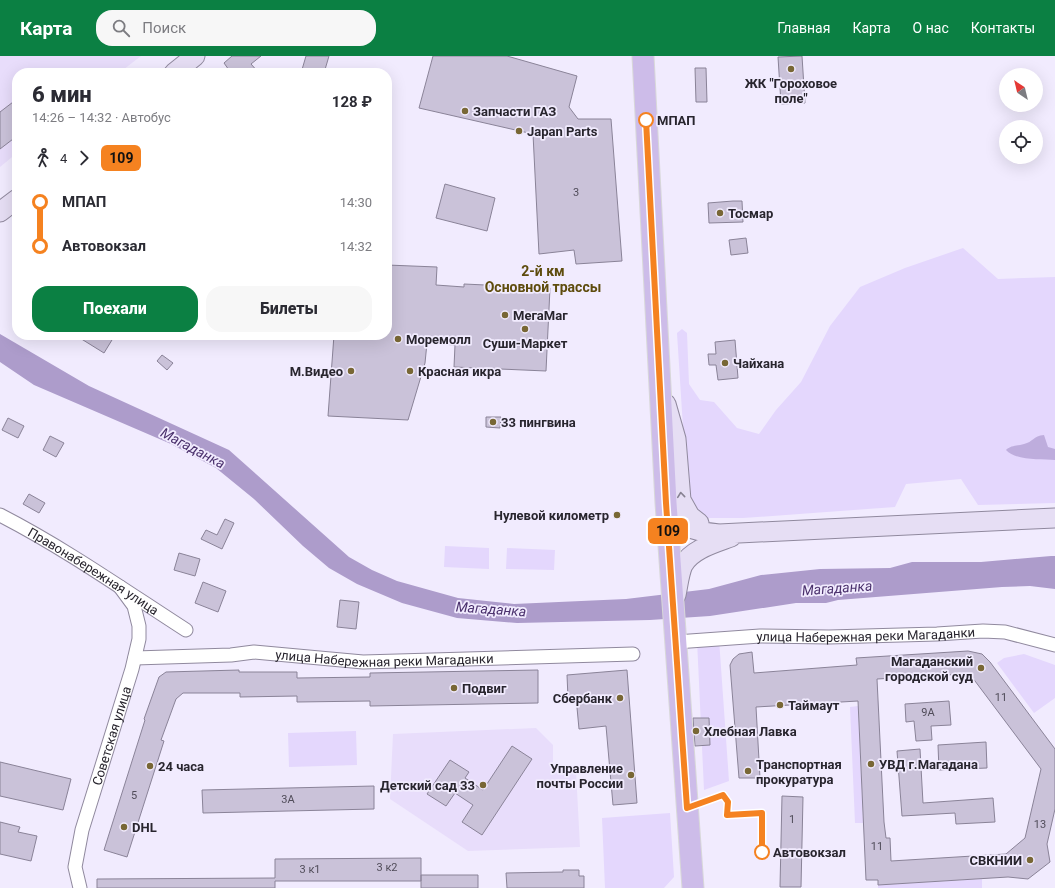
<!DOCTYPE html>
<html lang="ru">
<meta charset="utf-8">
<style>
:root{--surface:#fff;--page:#f7f7f7;--text:#2b2b33;--muted:#7c7c81;--accent:#0b8043}
body{margin:0;font-family:Roboto,sans-serif;background:var(--page);color:var(--text);height:100vh;display:flex;flex-direction:column;font-size:15px;white-space:nowrap}
*{box-sizing:border-box;margin:0}
p{font-size:13px;color:var(--muted)}
.icon{flex:none;width:22px;height:22px;fill:none;stroke:currentColor;stroke-width:2;stroke-linecap:round;stroke-linejoin:round}
.map{position:relative;flex:1;overflow:hidden}
.drawer{position:absolute;left:12px;top:12px;width:380px;height:272px;display:flex;flex-direction:column;background:var(--surface);border-radius:16px;box-shadow:0 4px 16px #0002}
.drawer>*{flex:none}
.badge{padding:0 8px;border-radius:6px;font-size:14px;line-height:26px}
.needle{width:26px;rotate:325deg}
.fabs{position:absolute;left:999px;top:12px;display:grid;gap:8px}
.fabs a{display:grid;place-items:center;width:44px;height:44px;border-radius:50%;background:var(--surface);box-shadow:0 4px 16px #0002;font-size:20px}
.map>.badge{position:absolute;translate:-50% -50%;box-shadow:0 0 0 2px #fff}
.legs{display:flex;align-items:center;gap:6px;height:44px;padding:0 20px;font-size:13px}
.legs p{margin-inline-start:auto}
.head{display:flex;align-items:center;justify-content:space-between;height:68px;padding:0 20px}
h1{font-size:22px;font-weight:800;line-height:30px}
.cta{display:flex;gap:8px;margin-top:auto;padding:8px 20px}
.cta a{flex:1;height:46px;border-radius:16px;background:var(--accent);color:#fff;font-size:16px;font-weight:800;line-height:46px;text-align:center}
.cta a+a{background:var(--page);color:var(--text)}
ul{padding:0 20px;list-style:none}
li{display:flex;align-items:center;gap:14px;height:44px;font-size:15px}
li i{display:grid;place-items:center;width:6px;height:100%;margin:0 5px;background:currentColor}
li i::after{content:'';width:10px;height:10px;margin:-5px;border:3px solid;border-radius:50%;background:var(--surface)}
li p{margin-inline-start:auto}
li:first-child i{background:linear-gradient(#0000 50%,currentColor 0)}
li:last-child i{background:linear-gradient(currentColor 50%,#0000 0)}
header{display:flex;align-items:center;gap:24px;box-sizing:border-box;height:56px;padding:0 20px;background:var(--accent);color:#fff}
header strong{font-size:19px}
nav{display:flex;gap:22px;margin-inline-start:auto;font-size:14px}
.search{width:280px;height:36px;background:var(--page);display:flex;align-items:center;gap:10px;box-sizing:border-box;padding:0 14px;border-radius:16px;color:var(--muted);font-size:15px}
.map>svg:first-child{display:block}
.built{fill:#e8ddfb}
.green{fill:#e4d7fd}
.forest{fill:#beaddd}
.water{fill:#ad9ccb}
.building{fill:#cac2d9;stroke:#8a8398;fill-rule:evenodd}
.lines{fill:none;stroke-linecap:round;stroke-linejoin:round}
.street-casing{stroke:#90899e;stroke-width:15}
.secondary-casing{stroke:#90899e;stroke-width:21}
.primary-casing{stroke:#d8d8d9;stroke-width:23}
.street{stroke:#fff;stroke-width:13}
.secondary{stroke:#e6def4;stroke-width:19}
.primary{stroke:#cdbce9;stroke-width:21}
.oneway{stroke:#878291}
.line-1-casing{stroke:#fff;stroke-width:9}
.line-1{stroke:#f58220;stroke-width:6}
.poi-dot{fill:#786735;stroke:#f1ebfe;stroke-width:1.5}
.stop-1-dot{fill:#fff;stroke:#f58220;stroke-width:2}
.labels{text-anchor:middle;dominant-baseline:central;stroke-width:3.5;stroke-linejoin:round;paint-order:stroke}
.number-label{font-size:11px;fill:#504c59}
.poi-label{font-size:13px;font-weight:bold;fill:#28252e;stroke:#f1ebfe;text-anchor:start}
.stop-label{font-size:13px;font-weight:bold;fill:#28252e;stroke:#f1ebfe;text-anchor:start}
.street-label{font-size:13px;fill:#28252e;stroke:#f1ebfe}
.neighbourhood-label{font-size:14px;font-weight:bold;fill:#5e4c0d;stroke:#f1ebfe}
.water-label{font-size:14px;font-style:italic;fill:#4a306c;stroke:#f1ebfe}
</style>
<header>
<strong>Карта</strong>
<div class="search"><svg class="icon" aria-label="search" viewBox="0 0 24 24"><circle cx="10" cy="10" r="6"/><path d="M15 15l6 6"/></svg>Поиск</div>
<nav><a>Главная</a><a>Карта</a><a>О нас</a><a>Контакты</a></nav>
</header>
<div class="map">
<svg width="1055" height="832" viewBox="0 0 1055 832">
<rect width="100%" height="100%" fill="#f1ebfe"/>
<path class="built" d="M0,0H141L119,17H17V97L0,111Z
M536,672L553,689V715H576L580,791L468,795L390,743L393,678Z"/>
<path class="green" d="M963,192L998,223L1055,221V447L978,449L961,423L906,428L895,451L743,462H704L688,450L677,277L682,273L687,277L689,328L700,344L714,346L737,372L759,378L776,354L801,326L830,270L860,231L905,212Z
M445,490L489,492V513L444,511Z
M507,492L555,494L554,514L506,513Z
M719,583L729,725L704,734L697,584Z
M1024,598L1055,609V642L1034,657L997,607L1004,602Z
M858,650L863,767H855L850,651Z
M356,675L357,709L289,711L288,677Z
M670,757L674,821L664,832H605L602,762Z
M982,823V832H878V829Z"/>
<path class="forest" d="M1044,379L1048,391L1055,393V404C1041,403 1016,405 1006,394C1011,389 1018,390 1024,388C1033,386 1033,380 1044,379Z"/>
<path class="water" d="M0,278L89,330L229,394L349,501L372,514L397,525L458,542L514,548L626,543L709,533L761,519L820,513L890,512L912,506H981L1051,500H1055V533L1030,530L1002,531L838,544L826,547H796L710,560L650,564L517,567L457,562L402,547L357,528L329,512L303,490L254,443L216,412L171,388L34,329L0,306Z"/>
<path class="building" d="M232,0H261L251,8L259,17H231L224,7Z
M306,0H329L324,17H301Z
M433,0H507L577,20L569,51L578,63H611L622,205L576,208L574,194L539,198L533,78L419,52Z
M802,0L805,47L781,48L778,1Z
M695,12H706L707,46H696Z
M17,43V80L0,93V56Z
M445,128L495,142L487,175L436,162Z
M733,145H742L743,166L709,167L708,147Z
M746,182L748,197L731,199L729,184Z
M387,209L437,211L436,229L464,231V228L550,232L546,315L454,311L455,289L427,287L425,307L408,364L328,360L334,279H387Z
M75,279H115L104,297Z
M735,284L738,322L718,324L716,309H709L708,298H716L715,286Z
M162,299L173,307L167,314L157,305Z
M486,361H501L500,372L486,371Z
M8,362L24,370L18,382L2,374Z
M50,380L64,387L56,401L43,394Z
M29,438L45,447L39,457L23,448Z
M225,463L234,467L222,493L201,483L206,474L217,479Z
M179,497L200,503L195,520L174,514Z
M203,526L226,535L218,556L195,547Z
M340,544L359,546L356,573L337,571Z
M968,595L982,598L990,606L1055,693V753L1047,788L1050,806L1028,823L1008,821L878,829V824H866L858,645L756,651L760,722H739L730,609L733,603L739,598L752,596L754,617L857,609L856,602ZM965,618L972,621L1041,713L1025,782L1006,798L891,805L890,782H886L884,766L877,623Z
M239,614V616H297V622L370,621V617L538,614V647L370,650V645L297,646V640L240,641V637H183L176,643L161,684L164,685L127,801L104,794L145,664L144,663L159,621L166,616Z
M627,614L637,747L613,749L606,670L579,673L576,641L568,642L567,619Z
M949,645L951,669L931,670L932,684L916,685L914,665L906,666L905,648Z
M693,662H709L710,689L695,690Z
M986,686L987,712L939,714L938,689Z
M512,690L532,703L482,779L462,766L473,749L455,737L446,750L427,738L450,704L469,716L465,722L483,734Z
M920,693L923,747L993,742L995,766L956,768L955,757L902,760L897,695Z
M0,706L71,723L63,754L0,740Z
M374,730V753L203,757L202,734Z
M782,740L803,741L801,831H780Z
M0,766L20,771L18,776L37,780L31,805L0,798Z
M421,802V825H275V832H97V823L275,822V803Z
M563,814H579V820H584V832H507L506,817L563,816Z
M421,819H478V832H421Z"/>
<g class="lines">
<defs>
<g id="street">
<path id="s1" d="M0,459C66,493 124,534 186,574"/>
<path id="s2" d="M676,586L760,580L829,581L937,578L983,575L1005,576L1055,589"/>
<path id="s3" d="M135,602L231,599L254,596L363,606L633,598"/>
<path id="s4" d="M80,832L75,811L82,774L132,613L139,583V570L134,550L120,531"/>
</g>
<path id="secondary" d="M174,17L195,0
M0,156L17,143
M666,348L676,383L681,444L690,460L699,467
M666,447C681,472 691,475 719,478L1055,462
M676,539C678,530 679,518 683,509C692,493 715,487 731,481"/>
<path id="primary" d="M643,0L666,447L693,832"/>
</defs>
<use href="#street" class="street-casing"/>
<use href="#secondary" class="secondary-casing"/>
<use href="#primary" class="primary-casing"/>
<use href="#street" class="street"/>
<use href="#secondary" class="secondary"/>
<use href="#primary" class="primary"/>
</g>
<defs><path id="oneway-chevron" d="M-2-3.5L2.5 0L-2 3.5" fill="none" stroke-width="1.6" stroke-linecap="round" stroke-linejoin="round"/></defs>
<use class="oneway" href="#oneway-chevron" transform="translate(681 439) rotate(-96)"/>
<g class="lines">
<defs>
<path id="line-1" d="M646,64L666,447L687,752L723,739L728,746L727,759L762,757V796"/>
</defs>
<use href="#line-1" class="line-1-casing"/>
<use href="#line-1" class="line-1"/>
</g>
<g class="poi-dot">
<circle cx="791" cy="13" r="4"/>
<circle cx="465" cy="55" r="4"/>
<circle cx="519" cy="75" r="4"/>
<circle cx="720" cy="157" r="4"/>
<circle cx="505" cy="259" r="4"/>
<circle cx="525" cy="273" r="4"/>
<circle cx="398" cy="283" r="4"/>
<circle cx="725" cy="307" r="4"/>
<circle cx="351" cy="315" r="4"/>
<circle cx="410" cy="315" r="4"/>
<circle cx="493" cy="366" r="4"/>
<circle cx="617" cy="459" r="4"/>
<circle cx="981" cy="612" r="4"/>
<circle cx="454" cy="632" r="4"/>
<circle cx="620" cy="642" r="4"/>
<circle cx="780" cy="649" r="4"/>
<circle cx="696" cy="675" r="4"/>
<circle cx="871" cy="708" r="4"/>
<circle cx="150" cy="710" r="4"/>
<circle cx="748" cy="715" r="4"/>
<circle cx="631" cy="719" r="4"/>
<circle cx="483" cy="729" r="4"/>
<circle cx="124" cy="771" r="4"/>
<circle cx="1030" cy="804" r="4"/>
</g>
<g class="stop-1-dot">
<circle cx="646" cy="64" r="7"/>
<circle cx="762" cy="796" r="7"/>
</g>
<g class="labels">
<g class="number-label">
<text x="576" y="136">3</text>
<text x="1001" y="641">11</text>
<text x="928" y="656">9А</text>
<text x="134" y="739">5</text>
<text x="288" y="743">3А</text>
<text x="792" y="763">1</text>
<text x="1040" y="768">13</text>
<text x="877" y="790">11</text>
<text x="387" y="811">3 к2</text>
<text x="310" y="813">3 к1</text>
</g>
<g class="poi-label">
<text x="791" y="27" text-anchor="middle">ЖК "Гороховое<tspan x="791" dy="15">поле"</tspan></text>
<text x="473" y="55">Запчасти ГАЗ</text>
<text x="527" y="75">Japan Parts</text>
<text x="728" y="157">Тосмар</text>
<text x="513" y="259">МегаМаг</text>
<text x="406" y="283">Моремолл</text>
<text x="525" y="287" text-anchor="middle">Суши-Маркет</text>
<text x="733" y="307">Чайхана</text>
<text x="343" y="315" text-anchor="end">М.Видео</text>
<text x="418" y="315">Красная икра</text>
<text x="501" y="366">33 пингвина</text>
<text x="609" y="459" text-anchor="end">Нулевой километр</text>
<text x="973" y="605" text-anchor="end">Магаданский<tspan x="973" dy="15">городской суд</tspan></text>
<text x="462" y="632">Подвиг</text>
<text x="612" y="642" text-anchor="end">Сбербанк</text>
<text x="788" y="649">Таймаут</text>
<text x="704" y="675">Хлебная Лавка</text>
<text x="756" y="708">Транспортная<tspan x="756" dy="15">прокуратура</tspan></text>
<text x="879" y="708">УВД г.Магадана</text>
<text x="158" y="710">24 часа</text>
<text x="623" y="712" text-anchor="end">Управление<tspan x="623" dy="15">почты России</tspan></text>
<text x="475" y="729" text-anchor="end">Детский сад 33</text>
<text x="132" y="771">DHL</text>
<text x="1022" y="804" text-anchor="end">СВКНИИ</text>
</g>
<g class="stop-label">
<text x="657" y="64">МПАП</text>
<text x="773" y="796">Автовокзал</text>
</g>
<g class="street-label">
<text stroke="none"><textPath href="#s1" startOffset="109">Правонабережная улица</textPath></text>
<text stroke="none"><textPath href="#s2" startOffset="190">улица Набережная реки Магаданки</textPath></text>
<text stroke="none"><textPath href="#s3" startOffset="250">улица Набережная реки Магаданки</textPath></text>
<text stroke="none"><textPath href="#s4" startOffset="158">Советская улица</textPath></text>
</g>
<g class="neighbourhood-label">
<text x="543" y="215">2-й км<tspan x="543" dy="16">Основной трассы</tspan></text>
</g>
<g class="water-label">
<text transform="translate(193 392) rotate(28)">Магаданка</text>
<text transform="translate(837 532) rotate(-4)">Магаданка</text>
<text transform="translate(491 553) rotate(4)">Магаданка</text>
</g>
</g>
</svg>
<div class="fabs">
<a><svg class="needle" viewBox="-14 -14 28 28"><path d="M0-13l5 13h-10z" fill="#e53935"/><path d="M0 13l5-13h-10z" fill="#7c7c81"/></svg></a>
<a><svg class="icon" aria-label="locate" viewBox="0 0 24 24"><circle cx="12" cy="12" r="6"/><path d="M12 2v4M12 18v4M2 12h4M18 12h4"/></svg></a>
</div>
<b class="badge" style="left:668px;top:475px;background:#f58220;color:#111">109</b>
<section class="drawer">
<div class="head"><div><h1>6 мин</h1><p>14:26 – 14:32 · Автобус</p></div><b>128 ₽</b></div>
<div class="legs"><svg class="icon" aria-label="walk" viewBox="0 0 24 24"><circle cx="13" cy="4" r="2"/><path d="M13 8l-2 6 4 7M11 14l-3 7M7 12l3-4h3l4 4"/></svg>4<svg class="icon" aria-label="forward" viewBox="0 0 24 24"><path d="M9 5l7 7-7 7"/></svg><b class="badge" style="background:#f58220;color:#111">109</b></div>
<ul>
<li><i style="color:#f58220"></i><b>МПАП</b><p>14:30</p></li>
<li><i style="color:#f58220"></i><b>Автовокзал</b><p>14:32</p></li>
</ul>
<div class="cta"><a>Поехали</a><a>Билеты</a></div>
</section>
</div>
